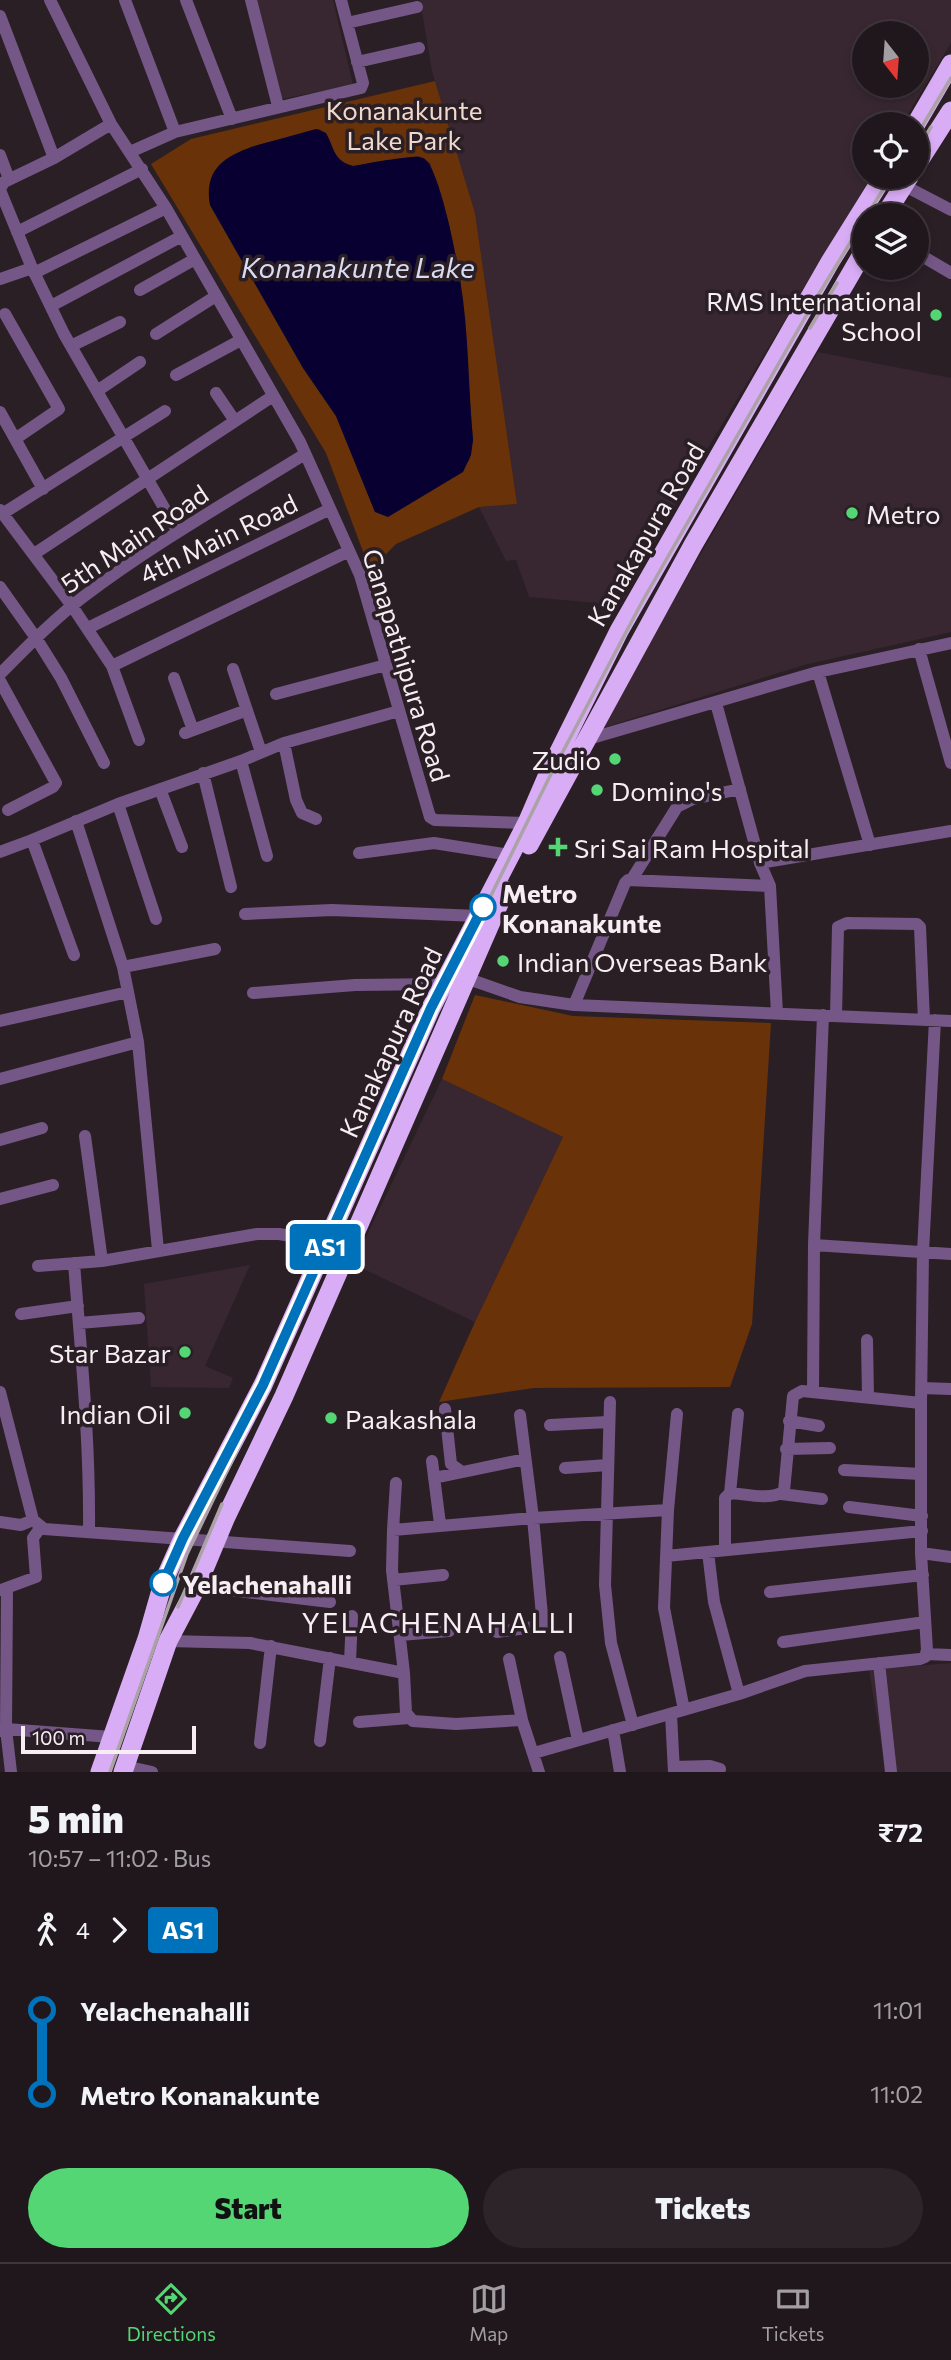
<!DOCTYPE html>
<meta charset="utf-8">
<style>
:root{--surface:#20171c;--page:#2d2429;--text:#f1f3f6;--muted:#a29fa3;--line:#3d363b;--accent:#53d673}
body{margin:0;font-family:Commissioner,sans-serif;background:var(--page);color:var(--text);height:100vh;display:flex;flex-direction:column;font-size:26px;white-space:nowrap}
*{box-sizing:border-box;margin:0}
p{font-size:23px;color:var(--muted)}
.icon{flex:none;width:38px;height:38px;fill:none;stroke:currentColor;stroke-width:2;stroke-linecap:round;stroke-linejoin:round}
.map{position:relative;height:1772px;overflow:hidden}
.side{display:flex;flex-direction:column;background:var(--surface);flex:1}
.side>*{flex:none}
.badge{padding:0 14px;border-radius:5px;font-size:24px;line-height:46px}
.needle{width:46px;rotate:163deg}
.buttons{position:absolute;left:852px;top:21px;display:grid;gap:14px}
.buttons a{display:grid;place-items:center;width:77px;height:77px;border-radius:50%;background:var(--surface);box-shadow:0 4px 10px #0003,0 0 0 2px var(--line);font-size:35px}
.scale{position:absolute;left:21px;bottom:18px;width:175px;box-sizing:border-box;padding-left:7px;border:4px solid #f6eef2;border-top:0;font-size:19px;line-height:24px;white-space:nowrap;color:#f6eef2;-webkit-text-stroke:5px #2b1f26;paint-order:stroke}
.map>.badge{position:absolute;translate:-50% -50%;box-shadow:0 0 0 4px #fff}
.legs{display:flex;align-items:center;gap:10px;height:77px;padding:0 28px;font-size:23px}
.legs p{margin-inline-start:auto}
.headline{display:flex;align-items:center;justify-content:space-between;height:119px;padding:0 28px}
h1{font-size:38px;font-weight:800;line-height:52px}
.button{display:flex;gap:14px;margin-top:auto;padding:14px 28px}
.button a{flex:1;height:80px;border-radius:42px;background:var(--accent);color:#111;font-size:28px;font-weight:800;line-height:80px;text-align:center}
.button a+a{background:var(--page);color:var(--text)}
ul{padding:0 28px;list-style:none}
li{display:flex;align-items:center;gap:24px;height:84px;font-size:26px}
li i{display:grid;place-items:center;width:10px;height:100%;margin:0 9px;background:currentColor}
li i::after{content:'';width:18px;height:18px;margin:-9px;border:5px solid;border-radius:50%;background:var(--surface)}
li p{margin-inline-start:auto}
li:first-child i{background:linear-gradient(#0000 50%,currentColor 0)}
li:last-child i{background:linear-gradient(currentColor 50%,#0000 0)}
.tab-bar{display:flex;justify-content:space-around;align-items:center;height:98px;border-top:2px solid var(--line);background:var(--surface);font-size:19px;color:var(--muted)}
.tab-bar a{display:grid;justify-items:center;gap:4px}
.tab-bar .active{color:var(--accent)}
.map>svg:first-child{display:block}
.built{fill:#382730;fill-rule:evenodd}
.green{fill:#6a3208;fill-rule:evenodd}
.water{fill:#080031}
.lines{fill:none;stroke-linecap:round;stroke-linejoin:round}
.minor{stroke:#755787;stroke-width:12}
.highway{stroke:#d9adf5;stroke-width:19}
.rail{stroke:#aba2a7;stroke-width:3.5}
.line-1-casing{stroke:#fff;stroke-width:16}
.line-1{stroke:#0072bc;stroke-width:10}
.poi-dot{fill:#53d673;stroke:#2b1f26;stroke-width:2.5}
.stop-1-dot{fill:#fff;stroke:#0072bc;stroke-width:3.5}
.labels{text-anchor:middle;dominant-baseline:central;stroke-width:7;stroke-linejoin:round;paint-order:stroke}
.park-label{font-size:26px;fill:#efd8cc;stroke:#2b1f26}
.poi-label{font-size:26px;fill:#f6eef2;stroke:#2b1f26;text-anchor:start}
.street-label{font-size:26px;fill:#f6eef2;stroke:#2b1f26}
.stop-label{font-size:26px;font-weight:bold;fill:#f6eef2;stroke:#2b1f26;text-anchor:start}
.water-label{font-size:28px;font-style:italic;fill:#d8dbf2;stroke:#2b1f26}
.neighbourhood-label{font-size:28px;letter-spacing:2px;fill:#f6eef2;stroke:#2b1f26}
</style>
<div class="map">
<svg width="951" height="1772" viewBox="0 0 951 1772">
<rect width="100%" height="100%" fill="#2b1f26"/>
<path class="built" d="M257,0H333L353,85L281,99Z
M420,0H951V43L902,124H864V177H871L691,476L621,605L529,597L516,560L506,561L479,507L517,504L475,213L432,71ZM864,33H917V86H864Z
M818,352L951,378V632L804,665L599,729Z
M442,1079L563,1137L475,1322L353,1264Z
M250,1265L205,1366L233,1378L229,1388L151,1387L144,1284Z
M951,1663V1772H886L869,1670Z"/>
<path class="green" d="M435,81L475,213L517,504L479,507L396,544L370,570L326,453L151,164L191,139ZM319,129C338,138 326,161 353,166L418,156L430,163L449,224L460,280L473,440L469,461L375,512L336,416L303,368L210,205L250,147Z
M475,995L573,1016L771,1023L752,1324L730,1387L534,1388L439,1402L475,1322L563,1137L442,1079Z"/>
<path class="water" d="M316,129L326,133C334,148 334,162 354,166C366,164 414,154 423,158C439,164 457,259 460,279C469,332 468,387 473,440L471,455L463,472L388,517L375,512L336,416L303,368L210,205C202,162 236,151 269,142C285,138 300,133 316,129Z"/>
<g class="lines">
<path class="minor" d="M50,0L111,124L166,208L300,442L360,575L430,817L435,820L527,823
M125,0L175,132
M186,0L232,119
M251,0L278,106
M0,16L54,158
M347,23L417,7
M357,62L419,48
M130,152L175,132L361,88L363,83L341,0
M0,155L9,179
M903,185L951,210
M0,189L4,182L54,158L111,124
M0,190L32,268L64,334L178,532
M17,232L142,169
M917,253L951,273
M34,273L166,208
M0,279L32,268
M140,290L195,259
M51,306L182,236
M5,314L59,409L15,439
M156,334L216,296
M71,346L120,322
M176,375L241,340
M97,391L140,362
M216,393L235,421
M0,412L43,489
M0,510L72,606L112,666L139,740
M2,514L165,411
M34,554L273,396
M0,587L36,638L61,678L104,763
M88,628L330,509
M919,649L951,763
M112,666L349,551
M233,669L261,752
M818,672L870,845
M0,674C27,647 53,620 83,597C153,544 231,500 305,454
M174,678L193,730
M0,681L56,783L53,787L8,810
M276,694L386,665
M716,703L760,863L770,886L777,1013
M185,733L247,710
M585,740L818,672L951,643
M284,743L296,800L302,813L316,819
M241,761L267,856
M203,773L231,887
M160,789L182,847
M118,804L156,919
M0,852L32,840
M359,853L434,843L510,855
M760,863L951,831
M632,879L677,807L693,799L740,789
M245,914L332,910L478,916
M74,955L32,840L118,804L241,761L284,743L399,711
M123,967L215,949
M460,976L520,997L574,1005L951,1021
M253,993L355,985L443,984
M574,1005L625,883L628,880L770,886
M836,1016L838,927L847,923L917,924L920,927L924,1020
M0,1021L128,992
M138,1042L158,1250
M0,1079L138,1042L123,967L76,821
M85,1136L102,1261
M0,1140L42,1128
M0,1199L53,1185
M814,1245L951,1254
M74,1263C81,1353 90,1441 89,1531
M38,1266L102,1261L257,1234H279L327,1242
M21,1314L78,1306
M79,1323L139,1318
M867,1340L868,1397
M922,1388L951,1389
M0,1392L33,1520L44,1529L350,1551
M813,1392L814,1245L823,1015
M610,1402L605,1585L611,1643L633,1725
M921,1403L923,1252L935,1020
M445,1409L451,1464L462,1472
M677,1414L668,1510L664,1608L684,1710
M789,1421L819,1426
M550,1425L608,1422
M786,1449L830,1448
M432,1461L440,1524
M565,1468L608,1465
M844,1470L921,1474
M434,1478L525,1459
M730,1493L738,1414
M781,1494L822,1499
M849,1507L922,1516
M0,1522L21,1525L33,1520
M393,1530L396,1483
M725,1550V1498L730,1493C746,1494 771,1501 784,1491L793,1396L802,1391L921,1403V1553
M708,1552L714,1602L739,1694
M666,1556L922,1531
M393,1580L443,1575
M197,1586L330,1602
M7,1588L6,1729L11,1772
M1,1590L36,1577L33,1538L41,1527
M770,1592L923,1575
M497,1632L543,1626L533,1518L520,1415
M400,1635L449,1631
M168,1641L250,1643L404,1673L406,1713L413,1721L456,1724L522,1720L539,1772
M783,1642L925,1622
M926,1654L951,1655
M560,1657L578,1740
M509,1659L522,1720
M350,1662L352,1616
M879,1663L891,1772
M404,1673L392,1570L393,1530L533,1518L668,1510
M671,1714L674,1772
M359,1722L409,1718
M613,1730L620,1772
M0,1731L6,1729L111,1737
M320,1741L330,1658
M260,1743L271,1646
M534,1753L739,1694L805,1671L920,1659L925,1657L927,1650L921,1553L951,1557
M125,1766L152,1772
M674,1767L710,1766L720,1769"/>
<path class="highway" d="M916,124L951,64
M917,164L951,111
M885,215L909,177
M529,845L693,545L864,251
M100,1772L147,1639L163,1583L183,1538L263,1385L431,1008L527,823L549,772L619,631L830,262L883,177
M123,1772L168,1641L197,1586L225,1519L284,1396L505,890"/>
<path class="rail" d="M917,135L951,78
M917,151L931,127
M867,215L891,177
M810,328L837,283
M178,1607L222,1504
M110,1772L187,1554L239,1446L427,1025L550,776L642,602L814,302L864,220"/>
</g>
<g class="lines">
<defs>
<path id="line-1" d="M163,1583L183,1538L263,1385L431,1008L483,907"/>
</defs>
<use href="#line-1" class="line-1-casing"/>
<use href="#line-1" class="line-1"/>
</g>
<g class="poi-dot">
<circle cx="936" cy="315" r="7"/>
<circle cx="852" cy="513" r="7"/>
<circle cx="615" cy="759" r="7"/>
<circle cx="597" cy="790" r="7"/>
<path d="M554.5 836.5h7v7h7v7h-7v7h-7v-7h-7v-7h7z"/>
<circle cx="503" cy="961" r="7"/>
<circle cx="185" cy="1352" r="7"/>
<circle cx="185" cy="1413" r="7"/>
<circle cx="331" cy="1418" r="7"/>
</g>
<g class="stop-1-dot">
<circle cx="483" cy="907" r="12"/>
<circle cx="163" cy="1583" r="12"/>
</g>
<g class="labels">
<g class="park-label">
<text x="404" y="109">Konanakunte<tspan x="404" dy="30">Lake Park</tspan></text>
</g>
<g class="poi-label">
<text x="922" y="300" text-anchor="end">RMS International<tspan x="922" dy="30">School</tspan></text>
<text x="866" y="513">Metro</text>
<text x="601" y="759" text-anchor="end">Zudio</text>
<text x="611" y="790">Domino's</text>
<text x="574" y="847">Sri Sai Ram Hospital</text>
<text x="517" y="961">Indian Overseas Bank</text>
<text x="171" y="1352" text-anchor="end">Star Bazar</text>
<text x="171" y="1413" text-anchor="end">Indian Oil</text>
<text x="345" y="1418">Paakashala</text>
</g>
<g class="street-label">
<text transform="translate(645 534) rotate(-60)">Kanakapura Road</text>
<text transform="translate(134 538) rotate(-34)">5th Main Road</text>
<text transform="translate(218 538) rotate(-26)">4th Main Road</text>
<text transform="translate(407 665) rotate(73)">Ganapathipura Road</text>
<text transform="translate(390 1042) rotate(-65)">Kanakapura Road</text>
</g>
<g class="stop-label">
<text x="502" y="892">Metro<tspan x="502" dy="30">Konanakunte</tspan></text>
<text x="182" y="1583">Yelachenahalli</text>
</g>
<g class="water-label">
<text x="358" y="267">Konanakunte Lake</text>
</g>
<g class="neighbourhood-label">
<text x="439" y="1622">YELACHENAHALLI</text>
</g>
</g>
</svg>
<div class="buttons">
<a><svg class="needle" viewBox="-14 -14 28 28"><path d="M0-13l5 13h-10z" fill="#e53935"/><path d="M0 13l5-13h-10z" fill="#a29fa3"/></svg></a>
<a><svg class="icon" aria-label="locate" viewBox="0 0 24 24"><circle cx="12" cy="12" r="6"/><path d="M12 2v4M12 18v4M2 12h4M18 12h4"/></svg></a>
<a><svg class="icon" aria-label="layers" viewBox="0 0 24 24"><path d="M12 4l9 5-9 5-9-5zM3 14l9 5 9-5"/></svg></a>
</div>
<div class="scale">100 m</div>
<b class="badge" style="left:325px;top:1247px;background:#0072bc;color:#fff">AS1</b>
</div>
<section class="side">
<div class="headline"><div><h1>5 min</h1><p>10:57 – 11:02 · Bus</p></div><b>₹72</b></div>
<div class="legs"><svg class="icon" aria-label="walk" viewBox="0 0 24 24"><circle cx="13" cy="4" r="2"/><path d="M13 8l-2 6 4 7M11 14l-3 7M7 12l3-4h3l4 4"/></svg>4<svg class="icon" aria-label="forward" viewBox="0 0 24 24"><path d="M9 5l7 7-7 7"/></svg><b class="badge" style="background:#0072bc;color:#fff">AS1</b></div>
<ul>
<li><i style="color:#0072bc"></i><b>Yelachenahalli</b><p>11:01</p></li>
<li><i style="color:#0072bc"></i><b>Metro Konanakunte</b><p>11:02</p></li>
</ul>
<div class="button"><a>Start</a><a>Tickets</a></div>
</section>
<nav class="tab-bar">
<a class="active"><svg class="icon" aria-label="directions" viewBox="0 0 24 24"><path d="M12 3l9 9-9 9-9-9zM9 14v-3h6M13 9l2 2-2 2"/></svg>Directions</a>
<a><svg class="icon" aria-label="map" viewBox="0 0 24 24"><path d="M3 6l6-2 6 2 6-2v14l-6 2-6-2-6 2zM9 4v14M15 6v14"/></svg>Map</a>
<a><svg class="icon" aria-label="tickets" viewBox="0 0 24 24"><path d="M3 7h18v10H3zM15 7v10"/></svg>Tickets</a>
</nav>
